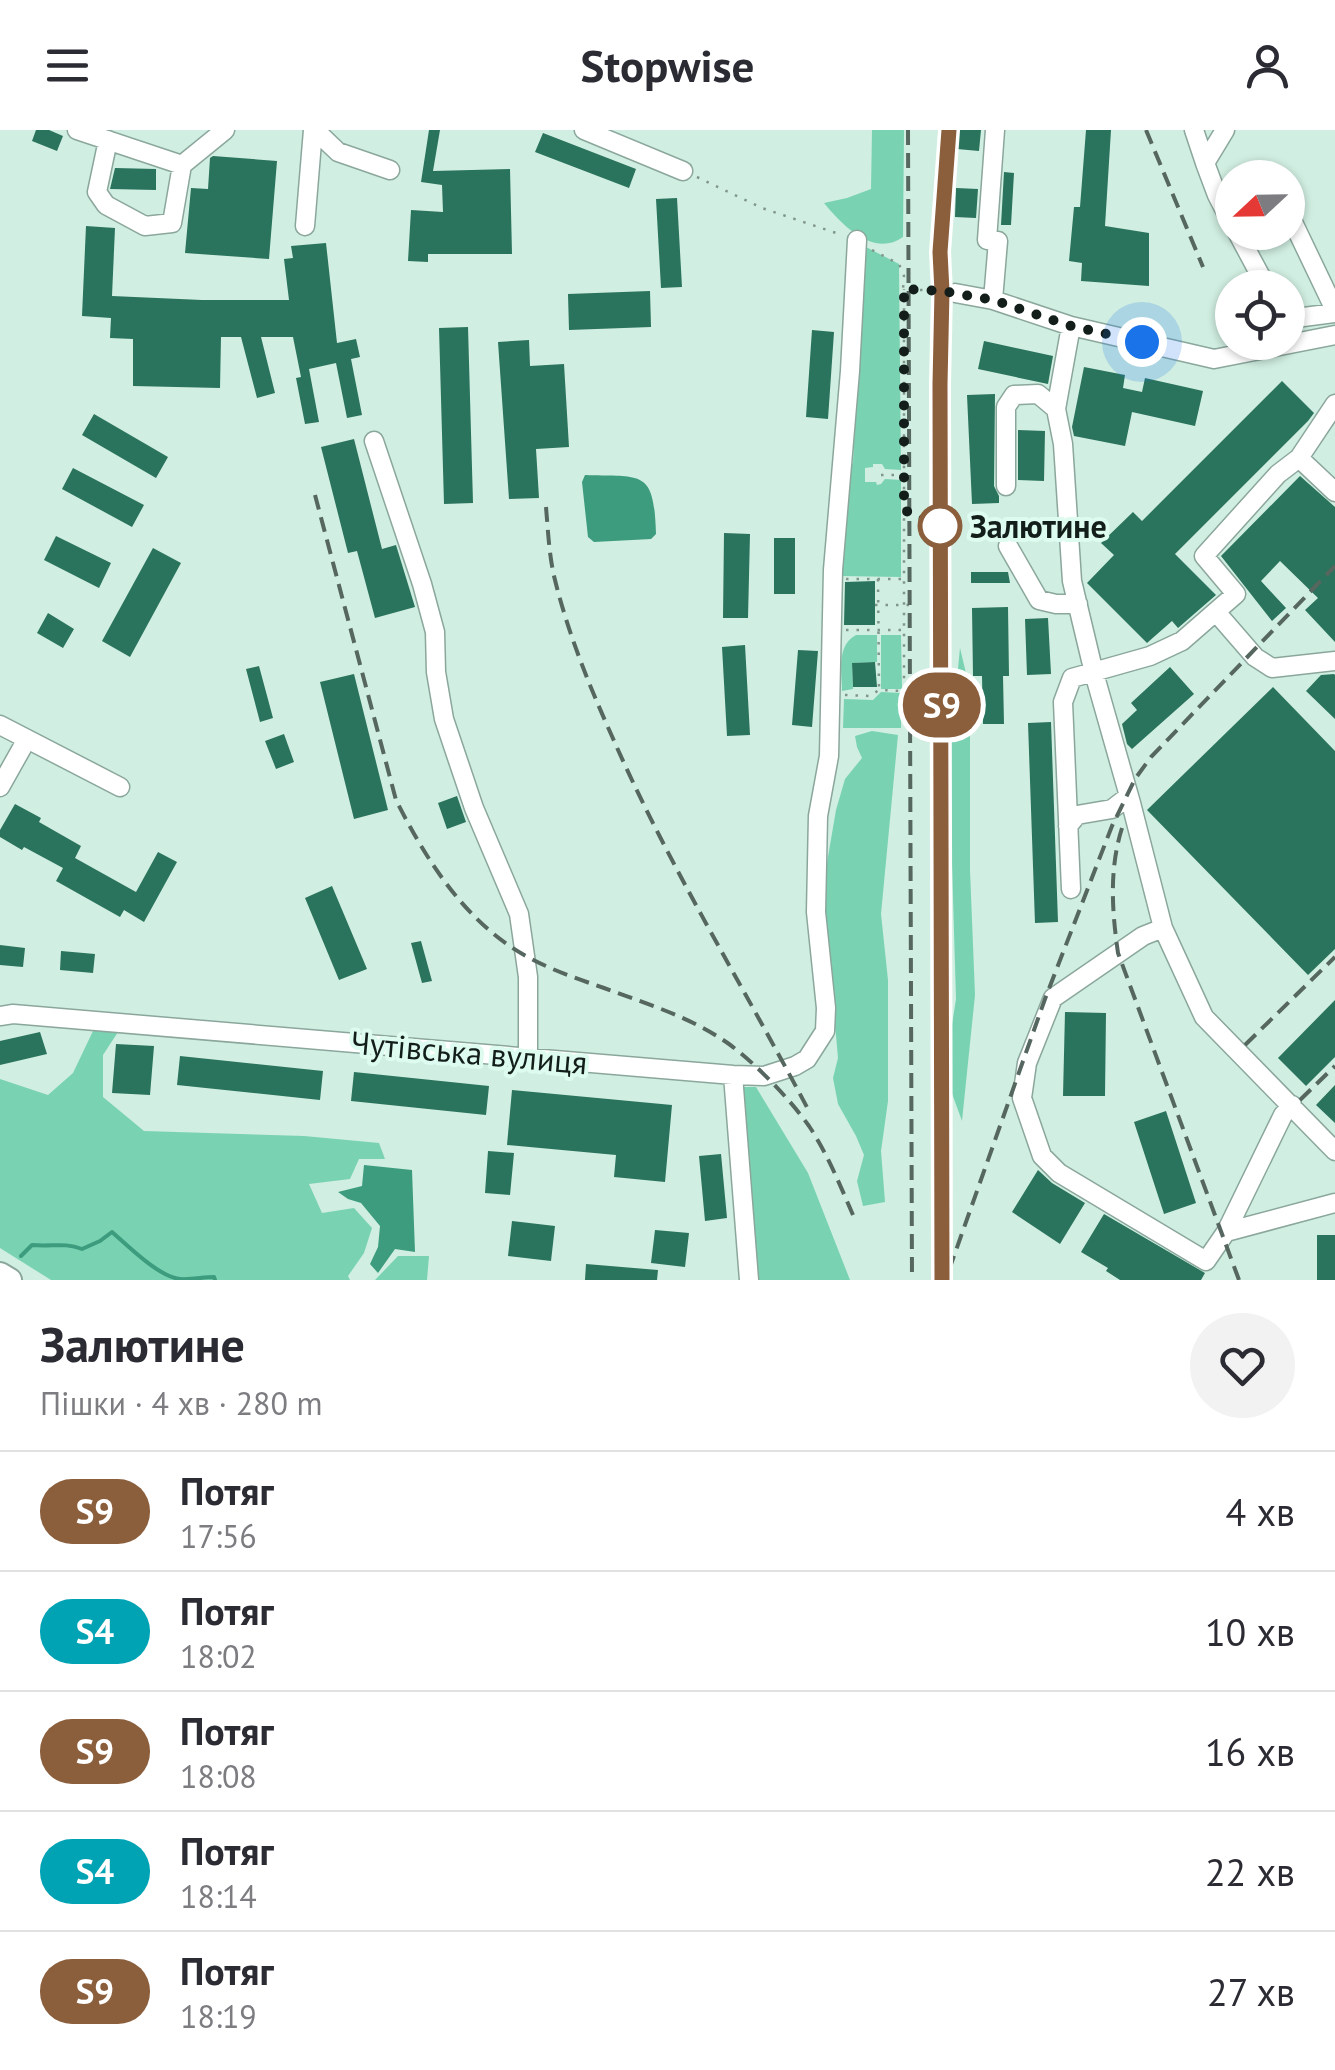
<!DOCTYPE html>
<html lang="uk">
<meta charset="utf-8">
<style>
:root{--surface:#fff;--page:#f2f2f3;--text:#2b2b33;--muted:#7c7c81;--line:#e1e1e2}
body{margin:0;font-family:"PT Sans",sans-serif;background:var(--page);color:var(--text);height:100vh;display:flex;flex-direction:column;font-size:38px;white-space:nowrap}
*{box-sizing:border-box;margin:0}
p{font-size:32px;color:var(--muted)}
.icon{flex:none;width:55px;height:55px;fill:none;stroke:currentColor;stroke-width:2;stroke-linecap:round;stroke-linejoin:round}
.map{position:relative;height:1150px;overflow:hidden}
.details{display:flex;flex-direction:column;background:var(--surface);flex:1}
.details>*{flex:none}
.badge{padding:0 20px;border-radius:32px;font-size:35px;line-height:65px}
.needle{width:65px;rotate:248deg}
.controls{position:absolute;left:1215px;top:30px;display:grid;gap:20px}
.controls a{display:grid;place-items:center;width:90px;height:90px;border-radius:50%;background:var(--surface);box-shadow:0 2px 8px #0004;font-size:50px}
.you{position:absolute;width:50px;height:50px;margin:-25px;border:8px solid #fff;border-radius:50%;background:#1a73e8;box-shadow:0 0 0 15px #1a73e833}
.map>.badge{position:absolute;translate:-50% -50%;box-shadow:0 0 0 5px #fff}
.round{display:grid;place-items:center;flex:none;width:105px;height:105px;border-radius:52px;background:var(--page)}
.head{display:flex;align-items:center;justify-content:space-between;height:170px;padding:0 40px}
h1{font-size:48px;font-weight:700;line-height:75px}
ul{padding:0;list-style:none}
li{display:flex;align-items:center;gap:30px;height:120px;padding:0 40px;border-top:2px solid var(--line)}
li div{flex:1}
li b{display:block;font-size:38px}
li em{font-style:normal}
li .badge{min-width:110px;font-weight:700;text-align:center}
header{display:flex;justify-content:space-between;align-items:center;height:130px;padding:0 40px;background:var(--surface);font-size:45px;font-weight:700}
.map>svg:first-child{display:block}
.green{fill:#79d3b2}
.water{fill:#3c9c7d}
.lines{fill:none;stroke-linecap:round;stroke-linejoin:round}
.stream{stroke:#3c9c7d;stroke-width:4}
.building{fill:#2a735c}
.minor-casing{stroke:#8ba79c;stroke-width:21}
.major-casing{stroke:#8ba79c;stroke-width:26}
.path{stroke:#80968c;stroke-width:2.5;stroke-dasharray:2.5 8;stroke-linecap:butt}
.minor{stroke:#fff;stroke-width:18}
.major{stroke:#fff;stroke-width:22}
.rail{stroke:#566760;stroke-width:4;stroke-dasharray:15 8;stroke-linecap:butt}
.line-casing{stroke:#fff;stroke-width:22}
.line{stroke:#8b5e3c;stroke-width:15}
.walk{stroke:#131e1a;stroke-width:10;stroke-dasharray:0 18}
.stop-dot{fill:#fff;stroke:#8b5e3c;stroke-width:5}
.labels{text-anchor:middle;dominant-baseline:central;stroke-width:8;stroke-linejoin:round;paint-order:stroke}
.stop-label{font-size:32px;font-weight:bold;fill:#131e1a;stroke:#ddfbef;text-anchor:start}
.street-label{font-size:32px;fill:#131e1a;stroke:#ddfbef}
</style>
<header><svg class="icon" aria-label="menu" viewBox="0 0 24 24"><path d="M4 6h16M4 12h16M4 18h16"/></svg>Stopwise<svg class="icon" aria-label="person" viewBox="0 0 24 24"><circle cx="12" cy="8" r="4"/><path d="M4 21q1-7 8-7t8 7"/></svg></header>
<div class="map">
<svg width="1335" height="1150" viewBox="0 0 1335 1150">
<rect width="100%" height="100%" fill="#d0eee1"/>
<path class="green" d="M872,0H904L903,107C874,128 842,95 824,73L847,68L871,59Z
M866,117L899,134L901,340L885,339L882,334H873V337L865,338V352H876L877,355L881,354L885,349L901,350V447L841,446L849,341L853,333L863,132Z
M856,505H877V532L852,533L853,559L842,561C842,541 836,516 856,505Z
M881,505H901L902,559H881Z
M960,518L970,560V740L975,865L962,991L950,958L947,927L956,869L949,632Z
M881,562L901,563V598H843L844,569L873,570Z
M872,601L898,605L881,784L888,850V971L881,1021L885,1072L863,1076L857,1051L864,1025L856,1006L838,974L833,948L838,928L836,905L820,791L821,768L836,680L845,649L862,628L857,617L855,606Z
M93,901L118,902L103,925V967L144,1001L304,1006L379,1013L385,1029H359L350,1049L309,1054L322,1083L354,1078L372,1098L364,1123L348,1146L350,1150H51L0,1118V949L48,965L73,943Z
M731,957H756L808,1043L850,1150H750Z
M398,1126H429L427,1150H375Z"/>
<path class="water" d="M585,345C643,347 654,339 656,404L651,409L594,412L588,407L582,352Z
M364,1035L412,1040L415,1122L395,1119L378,1143L370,1134L378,1117L380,1096L361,1073L348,1069L338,1062L362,1056Z"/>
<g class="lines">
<path class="stream" d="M21,1126L32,1115C52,1117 64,1112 82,1119L100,1111L112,1102C128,1116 159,1147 180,1149C191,1150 203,1147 214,1147L215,1150"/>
</g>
<path class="building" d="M36,0H49L63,6L57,21L32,11Z
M429,0H440L433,41L510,39L512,124H428V132L408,131L411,80L443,82L442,55L421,52Z
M958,0H981L979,21L957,19Z
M1086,0H1111L1105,96L1149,103V156L1081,151L1082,133L1069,131L1074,77H1080Z
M543,3L636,39L629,58L535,22Z
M213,26L277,31L269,129L185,123L191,58L208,59L210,28Z
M115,38L156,39V60L110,59Z
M1004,42L1014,43L1011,95H1001Z
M956,58L978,59L976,88L955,87Z
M677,68L682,157L661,158L656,69Z
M86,96L115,98L112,166L202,170H289L284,129L293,128L291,116L326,113L337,213L356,209L360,227L351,229L362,285L347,288L336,233L309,239L319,292L305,294L296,248L301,247L293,207H261L275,263L257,268L241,207H221L220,258L133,256V209L110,208L111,188L82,186Z
M650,161L651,197L569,200L568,164Z
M468,197L473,373L444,374L439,198Z
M812,200L834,202L828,289L806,287Z
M529,210L530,236L564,234L569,317L536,319L539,368L509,369L498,212Z
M984,211L1053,226L1048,254L978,239Z
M1084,237L1125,245L1123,258L1142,262L1145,248L1203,261L1195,296L1132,282L1125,316L1074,306L1072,297Z
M1282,251L1314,283L1308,291L1175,424L1216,465L1178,498L1172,491L1147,513L1087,453L1114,425L1101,413L1133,382L1142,391Z
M995,264L994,356L999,366V373L972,374L967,265Z
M94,284L168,327L156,348L82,305Z
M1018,300L1045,301L1044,351L1018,350Z
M354,309L382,419L396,415L415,477L375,488L357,421L348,423L321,317Z
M73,338L144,375L132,397L62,359Z
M1300,346L1335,377V512L1305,480L1318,468L1280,431L1261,451L1286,478L1272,491L1221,426Z
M724,403L750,404L748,488H723Z
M56,406L111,433L99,458L44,430Z
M774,408H795V464H774Z
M153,418L181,433L130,527L102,511Z
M971,442H1008L1010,453H971Z
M875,451V495H844L845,452Z
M1008,477L1009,546H1003L1004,594H983L982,546H973L972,478Z
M48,483L74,499L63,518L37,503Z
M1048,488L1051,544L1027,545L1025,489Z
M745,515L750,605L727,606L722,517Z
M798,520L818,521L812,597L792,595Z
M875,532L877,557H853L852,533Z
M259,536L273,588L260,592L246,539Z
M1170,537L1194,564L1132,619L1127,614L1122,594L1137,580L1131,573Z
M354,544L388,680L354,689L320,552Z
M1334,544L1335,545V589L1306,561L1321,545Z
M1273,557L1335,621V819L1308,845L1147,680Z
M1051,592L1058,792L1035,793L1028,593Z
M284,604L294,632L276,639L265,611Z
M457,666L466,692L447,699L438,673Z
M15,674L41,688L39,692L81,716L75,728L136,762L158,722L177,732L144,792L124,780L120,787L56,751L63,738L24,717L22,720L0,707V700Z
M332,756L367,839L339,850L305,768Z
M421,811L432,851L422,853L411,813Z
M0,815L25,818L23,837L0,835Z
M61,821L95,824L93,843L60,840Z
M1335,870V927L1306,956L1278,928Z
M1065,882L1106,883L1105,966H1063Z
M40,902L47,924L0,935V911Z
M116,914L154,916L150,965L112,963Z
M180,926L323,941L320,970L177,955Z
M354,942L489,956L486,985L351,971Z
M1335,955V993L1316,975Z
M512,960L672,975L665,1052L614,1047L616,1025L507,1015Z
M1166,981L1196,1073L1164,1084L1134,992Z
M488,1021L514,1023L510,1065L485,1063Z
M721,1024L727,1088L705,1091L699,1026Z
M1038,1040L1052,1053L1085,1073L1060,1114L1012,1082Z
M1104,1084L1205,1143L1201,1150H1120L1106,1141L1108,1138L1081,1122Z
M512,1091L555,1096L551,1131L508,1126Z
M655,1100L689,1103L685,1137L651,1133Z
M1317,1105H1335V1150H1317Z
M586,1134L658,1140L657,1150H585Z"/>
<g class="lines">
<defs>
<path id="minor" d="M77,0L182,35L225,0
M315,0L338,22L390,40
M584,0L683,41
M1194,0L1205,33L1225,0
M108,10L97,62L106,75L145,96L172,93L182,35
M1205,33L1217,65L1232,94
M1288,75L1290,86L1335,180
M305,96L313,0
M1237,102L1267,158
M955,163L993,170L1071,196L1214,229L1335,205
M993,170L998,111L987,110L995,0
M1288,189L1335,183
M1056,279L1071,196
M374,311L422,454L435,502L436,542L444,589L474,678L519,784L528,847V927
M1299,328L1335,274
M1006,356V277L1014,265L1038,264L1056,279L1063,314L1072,451L1094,543L1131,673L1163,798L1204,887L1335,1021
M1008,416L1039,470L1056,474H1078
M1216,482L1255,527L1272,538L1335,531
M0,595L120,657
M0,657L27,609
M1068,696L1077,685L1112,679L1129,666
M1071,759L1063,572L1072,548L1150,526L1182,511L1236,464L1204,426L1278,344L1299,328L1335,362
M1163,798L1143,806L1053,868L1027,933L1022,968L1042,1026L1059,1043L1206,1131L1226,1102L1335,1073
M0,886L13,884L733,945L764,946L795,936L807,929L825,901L826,878L816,782L818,686L829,626L833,440L850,241L857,110
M733,945L749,1150
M1226,1102L1283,985L1292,975"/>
<path id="major" d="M0,1144L10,1150"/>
</defs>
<use href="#minor" class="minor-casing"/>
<use href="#major" class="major-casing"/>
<path class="path" d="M697,47L762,78L842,105
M872,120L899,134L904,146L903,159L939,161
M881,345H903
M846,449H903
M878,449L879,559
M875,475H912
M846,500H903
M845,565L870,566L879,560L904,561V159"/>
<use href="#minor" class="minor"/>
<use href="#major" class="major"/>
<path class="rail" d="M908,0L912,1150
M1146,0L1203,137
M315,365L396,670C426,730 466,793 526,826C551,840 578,849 604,858C647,874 691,887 729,914C756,934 789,968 809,996C827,1023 840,1055 853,1085
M546,377C548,400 549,424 554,446C567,500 588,553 611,604C668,735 744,857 810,983
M1122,698C1109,739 1112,781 1118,823L1239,1150
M1245,915L1335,827
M1300,970L1335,936
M949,1140L1045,869L1112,696L1135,649L1151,627L1335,436
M942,1150L940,219C942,146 937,72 949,0"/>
</g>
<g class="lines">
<defs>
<path id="line" d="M942,1150L940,254L942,161L940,122L949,0"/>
</defs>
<use href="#line" class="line-casing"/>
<use href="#line" class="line"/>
<path class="walk" d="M940,396L904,380V159L942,161L993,170L1071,196L1142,212"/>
</g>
<circle class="stop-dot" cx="940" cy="396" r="20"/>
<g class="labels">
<g class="stop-label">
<text x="970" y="396">Залютине</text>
</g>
<g class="street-label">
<text transform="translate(469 922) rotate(5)">Чутівська вулиця</text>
</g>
</g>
</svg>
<div class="controls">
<a><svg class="needle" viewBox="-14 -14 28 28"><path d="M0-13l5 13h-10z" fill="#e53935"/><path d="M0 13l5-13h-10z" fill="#7c7c81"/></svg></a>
<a><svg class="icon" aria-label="locate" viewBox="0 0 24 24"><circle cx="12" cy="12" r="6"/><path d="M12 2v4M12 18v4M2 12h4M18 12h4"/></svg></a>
</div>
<div class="you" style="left:1142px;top:212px"></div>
<b class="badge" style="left:942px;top:575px;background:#8b5e3c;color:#fff">S9</b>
</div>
<section class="details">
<div class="head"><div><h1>Залютине</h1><p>Пішки · 4 хв · 280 m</p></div><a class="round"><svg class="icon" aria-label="heart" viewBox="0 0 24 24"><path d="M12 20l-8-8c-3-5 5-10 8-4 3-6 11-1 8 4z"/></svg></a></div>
<ul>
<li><span class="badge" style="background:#8b5e3c;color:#fff">S9</span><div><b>Потяг</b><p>17:56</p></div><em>4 хв</em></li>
<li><span class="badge" style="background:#00a3b4;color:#fff">S4</span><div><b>Потяг</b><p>18:02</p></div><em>10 хв</em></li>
<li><span class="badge" style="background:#8b5e3c;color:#fff">S9</span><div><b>Потяг</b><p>18:08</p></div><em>16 хв</em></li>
<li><span class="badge" style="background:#00a3b4;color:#fff">S4</span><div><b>Потяг</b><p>18:14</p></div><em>22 хв</em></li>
<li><span class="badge" style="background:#8b5e3c;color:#fff">S9</span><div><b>Потяг</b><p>18:19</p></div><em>27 хв</em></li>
</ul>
</section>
